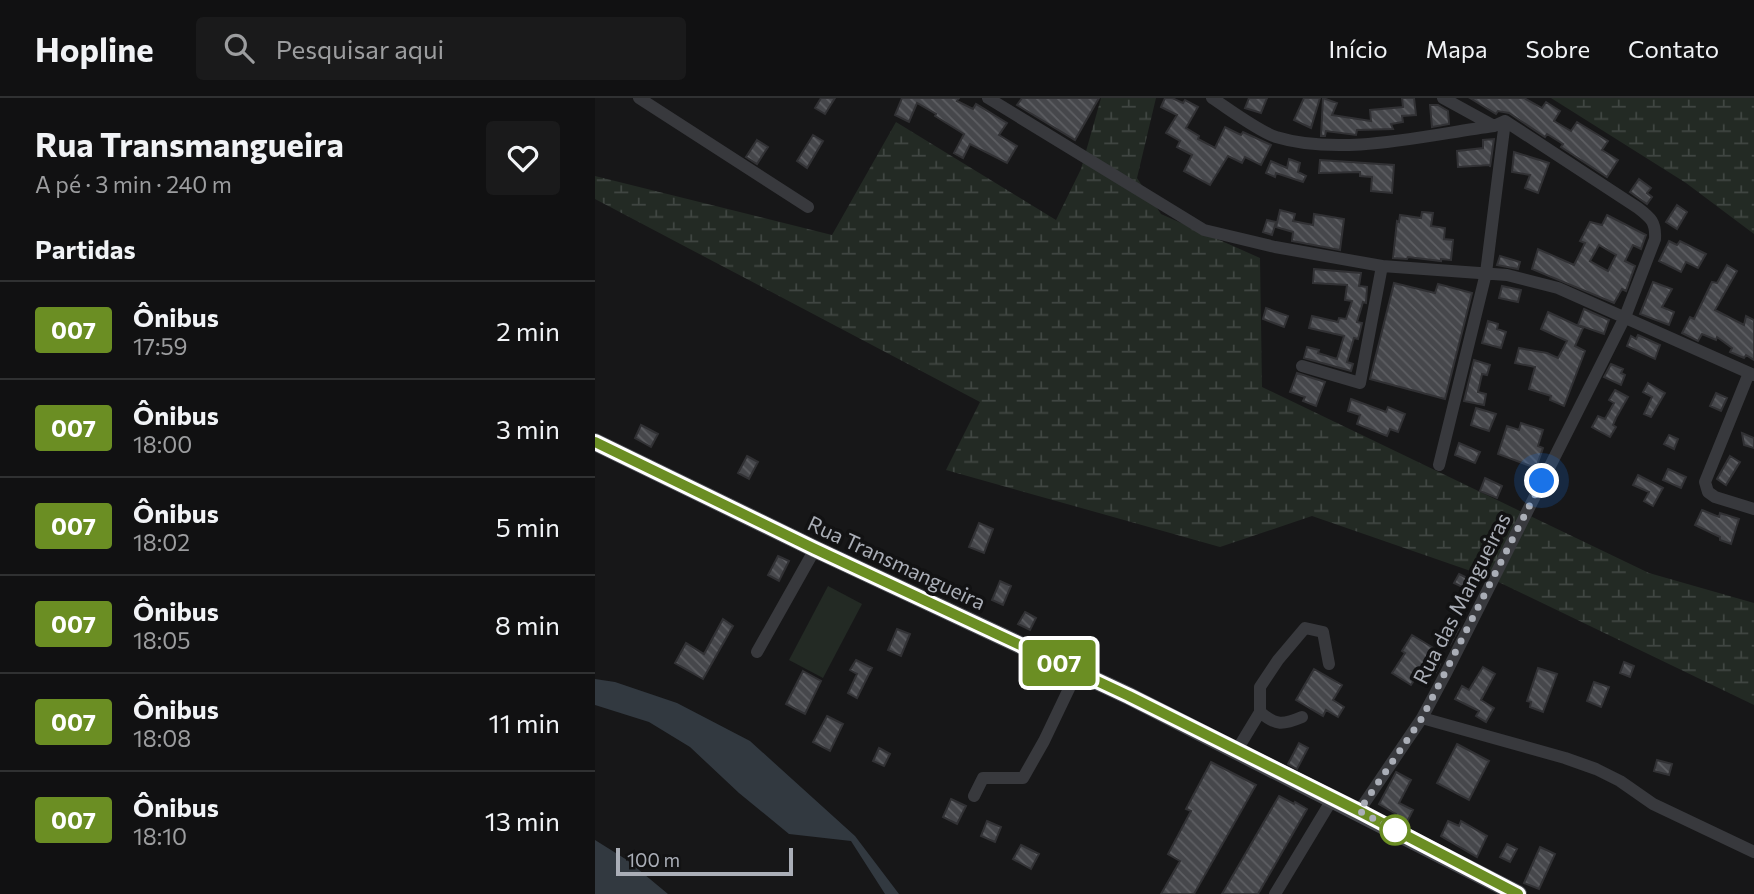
<!DOCTYPE html>
<html lang="pt">
<meta charset="utf-8">
<style>
:root{--surface:#111112;--page:#1a1a1b;--text:#f1f3f6;--muted:#9c9d9f;--line:#303132}
body{margin:0;font-family:Commissioner,sans-serif;background:var(--page);color:var(--text);height:100vh;display:flex;flex-direction:column;font-size:26px;white-space:nowrap}
*{box-sizing:border-box;margin:0}
p{font-size:23px;color:var(--muted)}
.icon{flex:none;width:38px;height:38px;fill:none;stroke:currentColor;stroke-width:2;stroke-linecap:round;stroke-linejoin:round}
.map{position:relative;flex:1;overflow:hidden}
.side{display:flex;flex-direction:column;background:var(--surface);width:595px}
.side>*{flex:none}
.badge{padding:0 14px;border-radius:5px;font-size:24px;line-height:46px}
.scale{position:absolute;left:21px;bottom:18px;width:177px;box-sizing:border-box;padding-left:7px;border:4px solid #aaaeb7;border-top:0;font-size:19px;line-height:24px;white-space:nowrap;color:#aaaeb7;-webkit-text-stroke:5px #121213;paint-order:stroke}
.you{position:absolute;width:35px;height:35px;margin:-18px;border:5px solid #fff;border-radius:50%;background:#1a73e8;box-shadow:0 0 0 10px #1a73e833}
.map>.badge{position:absolute;translate:-50% -50%;box-shadow:0 0 0 4px #fff}
h2{padding:0 35px;font-size:26px;line-height:63px}
.round{display:grid;place-items:center;flex:none;width:74px;height:74px;border-radius:7px;background:var(--page)}
.head{display:flex;align-items:center;justify-content:space-between;height:119px;padding:0 35px}
h1{font-size:33px;font-weight:700;line-height:52px}
ul{padding:0;list-style:none}
li{display:flex;align-items:center;gap:21px;height:98px;padding:0 35px;border-top:2px solid var(--line)}
li div{flex:1}
li b{display:block;font-size:26px}
li em{font-style:normal}
li .badge{min-width:77px;font-weight:700;text-align:center}
header{display:flex;align-items:center;gap:42px;box-sizing:border-box;height:98px;padding:0 35px;background:var(--surface);border-bottom:2px solid var(--line)}
header strong{font-size:33px}
nav{display:flex;gap:38px;margin-inline-start:auto;font-size:24px}
.search{width:490px;height:63px;background:var(--page);display:flex;align-items:center;gap:18px;box-sizing:border-box;padding:0 24px;border-radius:7px;color:var(--muted);font-size:26px}
main{display:flex;flex:1;min-height:0}
.map>svg:first-child{display:block}
.wetland{fill:url(#wetland-marsh)}
.garden{fill:#232a24}
.water{fill:#323940}
.building{fill:url(#building-back-hatch);stroke:#313134;stroke-width:2;fill-rule:evenodd}
.lines{fill:none;stroke-linecap:round;stroke-linejoin:round}
.street{stroke:#38393d;stroke-width:12}
.secondary{stroke:#46484d;stroke-width:18}
.line-casing{stroke:#fff;stroke-width:16}
.line{stroke:#6b8e23;stroke-width:10}
.walk{stroke:#aaaeb7;stroke-width:7;stroke-dasharray:0 12.6}
.stop-dot{fill:#fff;stroke:#6b8e23;stroke-width:3.5}
.labels{text-anchor:middle;dominant-baseline:central;stroke-width:7;stroke-linejoin:round;paint-order:stroke}
.street-label{font-size:21px;fill:#aaaeb7;stroke:#121213}
</style>
<header>
<strong>Hopline</strong>
<div class="search"><svg class="icon" aria-label="search" viewBox="0 0 24 24"><circle cx="10" cy="10" r="6"/><path d="M15 15l6 6"/></svg>Pesquisar aqui</div>
<nav><a>Início</a><a>Mapa</a><a>Sobre</a><a>Contato</a></nav>
</header>
<main>
<section class="side">
<div class="head"><div><h1>Rua Transmangueira</h1><p>A pé · 3 min · 240 m</p></div><a class="round"><svg class="icon" aria-label="heart" viewBox="0 0 24 24"><path d="M12 20l-8-8c-3-5 5-10 8-4 3-6 11-1 8 4z"/></svg></a></div>
<h2>Partidas</h2>
<ul>
<li><span class="badge" style="background:#6b8e23;color:#fff">007</span><div><b>Ônibus</b><p>17:59</p></div><em>2 min</em></li>
<li><span class="badge" style="background:#6b8e23;color:#fff">007</span><div><b>Ônibus</b><p>18:00</p></div><em>3 min</em></li>
<li><span class="badge" style="background:#6b8e23;color:#fff">007</span><div><b>Ônibus</b><p>18:02</p></div><em>5 min</em></li>
<li><span class="badge" style="background:#6b8e23;color:#fff">007</span><div><b>Ônibus</b><p>18:05</p></div><em>8 min</em></li>
<li><span class="badge" style="background:#6b8e23;color:#fff">007</span><div><b>Ônibus</b><p>18:08</p></div><em>11 min</em></li>
<li><span class="badge" style="background:#6b8e23;color:#fff">007</span><div><b>Ônibus</b><p>18:10</p></div><em>13 min</em></li>
</ul>
</section>
<div class="map">
<svg width="1159" height="796" viewBox="0 0 1159 796">
<defs>
<pattern id="wetland-marsh" width="20" height="14" patternUnits="userSpaceOnUse" patternTransform="scale(1.75)"><rect width="20" height="14" fill="#232a24"/><path d="M1 5h8M5 5V1M11 12h8M15 12V8" fill="none" stroke="#404642"/></pattern>
<pattern id="building-back-hatch" width="6" height="6" patternUnits="userSpaceOnUse" patternTransform="scale(1.75)"><rect width="6" height="6" fill="#46474b"/><path d="M-1 5l2 2M0 0l6 6M5-1l2 2" fill="none" stroke="#5e5f63"/></pattern>
</defs>
<rect width="100%" height="100%" fill="#171718"/>
<path class="wetland" d="M506,0H561L542,80L566,116L665,160L667,289L1054,475L1159,505V607L893,479L717,418L625,449L351,372L385,304L0,101V78L237,137L301,24L461,122L486,71Z
M956,0H1159V136L1091,85Z"/>
<path class="garden" d="M233,488L267,506L228,580L194,562Z"/>
<path class="water" d="M0,581L20,584L82,605L155,643L260,738L304,796H290L256,743L194,736L144,695L95,649L54,624L0,607Z
M0,742L32,762L73,796H0Z"/>
<path class="building" d="M226,0H240L230,16L220,10Z
M307,0H364L362,3L378,11L381,6L412,25L404,37L422,48L412,65L375,46L368,60L359,55L369,36L340,18L341,16L322,5L314,24L300,17Z
M427,0H504L480,42L422,7Z
M570,0H577L588,5L590,2L603,9L591,30L604,38L603,41L620,50L630,29L646,37L648,34L676,47L666,67L650,59L647,65L633,58L615,87L589,73L597,57L582,49L585,43L571,35L582,17L566,9Z
M654,0H672L666,15L650,10Z
M709,0H725L716,30L699,22Z
M728,0L742,5L737,17L776,23L775,12L808,9L807,0H819L821,17L807,18L808,24L796,26L798,31L762,32L761,37L731,33L730,38H726Z
M875,0H929L947,10L951,4L965,13L959,23L976,33L982,24L1000,35L1013,43L1007,52L1023,62L1012,79L966,49L968,46L952,36L950,39L914,15L903,13L901,16Z
M835,7H843L853,13L854,26L837,29Z
M218,37L228,43L212,70L202,63Z
M899,41L895,69V67L863,69L862,53L888,50V42Z
M162,42L173,49L162,66L151,59Z
M919,54L954,65L943,95L930,90L935,77L917,74Z
M694,61L705,65L703,74L711,78L708,84L681,75L680,79L671,75L676,63L692,70Z
M725,62L799,67L797,95L776,93L777,79L765,78V74L724,75Z
M1044,81L1056,90L1052,95L1057,99L1052,106L1035,94Z
M1082,107L1092,114L1082,131L1071,124Z
M685,112L700,116L698,123L718,127L719,116L749,121L745,152L697,143L698,134L681,129Z
M827,114L838,115L836,128L850,130L849,141L858,142L856,162L846,161V163L813,159L812,161L798,160L802,123L804,124L805,117L826,120Z
M1012,117L1051,137L1046,151L1038,147L1030,163L1040,168L1031,193L1027,191L1019,205L937,171L943,151L979,167L990,145L985,143L995,124L1007,127ZM1004,147L1021,157L1013,173L995,163Z
M672,122L681,124L677,137L668,134Z
M1074,143L1082,147L1085,143L1111,156L1103,170L1091,164L1086,174L1064,163Z
M905,158L925,164L923,171L902,167Z
M1132,167L1142,173L1120,212L1149,227L1151,218L1159,222V262L1151,257L1149,260L1135,254L1137,250L1122,239L1121,242L1107,236L1103,243L1087,235L1095,219L1099,221L1117,184L1122,185Z
M719,171L766,175L764,188L772,189L771,205L768,204L762,224L767,225L763,241L759,240L752,264L758,266L756,273L709,260L712,249L724,252L723,255L742,261L749,238L714,230L717,218L743,224L744,220L751,221L757,203L750,202L752,187L718,185Z
M1058,184L1077,191L1067,209L1079,214L1074,227L1045,216Z
M799,185L840,195L843,186L877,195L850,301L775,281Z
M907,188L926,192L923,204L904,200Z
M671,210L693,218L689,229L668,221Z
M989,211L1014,222L1009,236L983,227Z
M953,214L988,230L980,248L990,253L969,308L955,302L956,298L934,291L940,269L920,265L924,250L952,255L963,260L972,243L946,231Z
M893,223L903,226L902,231L911,234L906,250L887,245Z
M1043,237L1065,247L1060,261L1032,248L1036,238L1041,241Z
M879,262L895,267L892,277L887,276L883,294L891,296L889,307L869,303Z
M1016,266L1028,271L1026,275L1030,277L1026,287L1009,279Z
M702,275L730,284L721,308L708,303L710,299L695,294Z
M1053,285L1070,295L1056,319L1049,316L1057,299L1048,294Z
M1020,292L1033,299L1021,320L1018,327L1021,329L1015,339L997,329L1003,318L1010,321L1019,305L1014,302Z
M1121,295L1132,300L1126,313L1115,308Z
M756,301L791,314L793,309L810,316L803,334L795,331L792,338L762,326L765,317L753,313Z
M881,310L901,316L894,333L876,327Z
M926,325L948,332L943,348L948,350L941,370L903,356L912,328L924,332Z
M46,327L63,336L56,349L40,340Z
M1147,335L1159,340V350L1149,347Z
M1074,337L1083,341L1079,351L1069,346Z
M864,345L885,354L880,365L860,357Z
M152,358L163,364L154,381L143,375Z
M1135,358L1145,364L1131,387L1122,381Z
M1073,371L1091,379L1086,390L1068,382Z
M1043,377L1068,390L1058,408L1049,403L1054,394L1038,387Z
M890,380L907,388L902,400L885,393Z
M1107,412L1124,419L1125,415L1144,421L1136,446L1125,442V439L1100,427Z
M384,425L398,431L389,455L374,449Z
M183,458L194,463L184,483L173,477Z
M864,476L880,484L876,493L859,485Z
M405,483L416,488L408,507L397,502Z
M430,514L441,520L435,532L423,526Z
M128,521L138,528L108,581L80,565L91,545L109,556Z
M854,525L864,530L855,547L844,541Z
M302,531L315,536L306,558L293,552Z
M817,537L845,554L839,563L845,566L841,574L829,567L816,587L797,575L810,555L807,553Z
M261,562L277,570L262,600L253,595L262,576L255,572Z
M1029,564L1039,568L1035,579L1025,575Z
M888,569L900,576L886,602L899,610L891,624L881,618L884,613L860,601L867,588L874,592Z
M943,570L962,576L948,614L935,609L936,604L932,603Z
M719,571L747,587L738,602L749,609L743,619L731,612L728,618L701,602Z
M208,573L226,583L210,616L191,606Z
M999,584L1014,589L1006,609L992,603Z
M232,618L248,626L235,653L218,644Z
M704,645L713,650L702,671L693,666Z
M862,646L894,663L874,702L842,685Z
M284,650L295,656L289,668L278,663Z
M1062,662L1077,666L1074,677L1059,673Z
M616,664L661,687L599,796H566L585,763L573,756L596,713L591,711Z
M801,674L816,682L804,705L818,712L811,726L800,720L801,716L784,706Z
M684,698L699,706L700,704L712,711L663,796H627Z
M356,701L371,708L362,726L348,719Z
M392,723L406,729L400,744L386,738Z
M853,723L864,728L866,723L892,738L882,759L846,738Z
M912,746L922,751L915,764L905,759Z
M426,747L444,756L436,771L418,761Z
M945,749L960,756L944,791L929,785Z"/>
<g class="lines">
<path class="street" d="M44,0L213,109
M393,0L609,132L680,149L787,168L912,177L963,190L1159,277
M617,0C634,11 663,33 681,39C747,59 831,37 899,28
M707,268L765,285L787,168
M1154,275L1110,384L1113,394L1120,399L1159,411
M844,367L891,175L910,23
M162,554L220,451
M665,614C681,628 688,627 707,619
M827,620L970,660L1001,671L1025,683L1058,706L1159,754
M642,652L665,614V589L683,562L710,530L728,534L734,566
M379,698L388,680H428L449,643L482,574
M764,713L827,620L850,577L1030,219L1060,141C1061,124 1056,120 1043,110L910,23L899,28L848,0
M680,796L738,700"/>
<path class="secondary" d="M0,344L220,451L534,598L923,796"/>
</g>
<g class="lines">
<defs>
<path id="line" d="M0,344L220,451L534,598L764,713L923,796"/>
</defs>
<use href="#line" class="line-casing"/>
<use href="#line" class="line"/>
<path class="walk" d="M800,732L764,713L827,620L947,383"/>
</g>
<circle class="stop-dot" cx="800" cy="732" r="14"/>
<g class="labels">
<g class="street-label">
<text transform="translate(302 464) rotate(25)">Rua Transmangueira</text>
<text transform="translate(866 500) rotate(-63)">Rua das Mangueiras</text>
</g>
</g>
</svg>
<div class="scale">100 m</div>
<div class="you" style="left:947px;top:383px"></div>
<b class="badge" style="left:464px;top:565px;background:#6b8e23;color:#fff">007</b>
</div>
</main>
